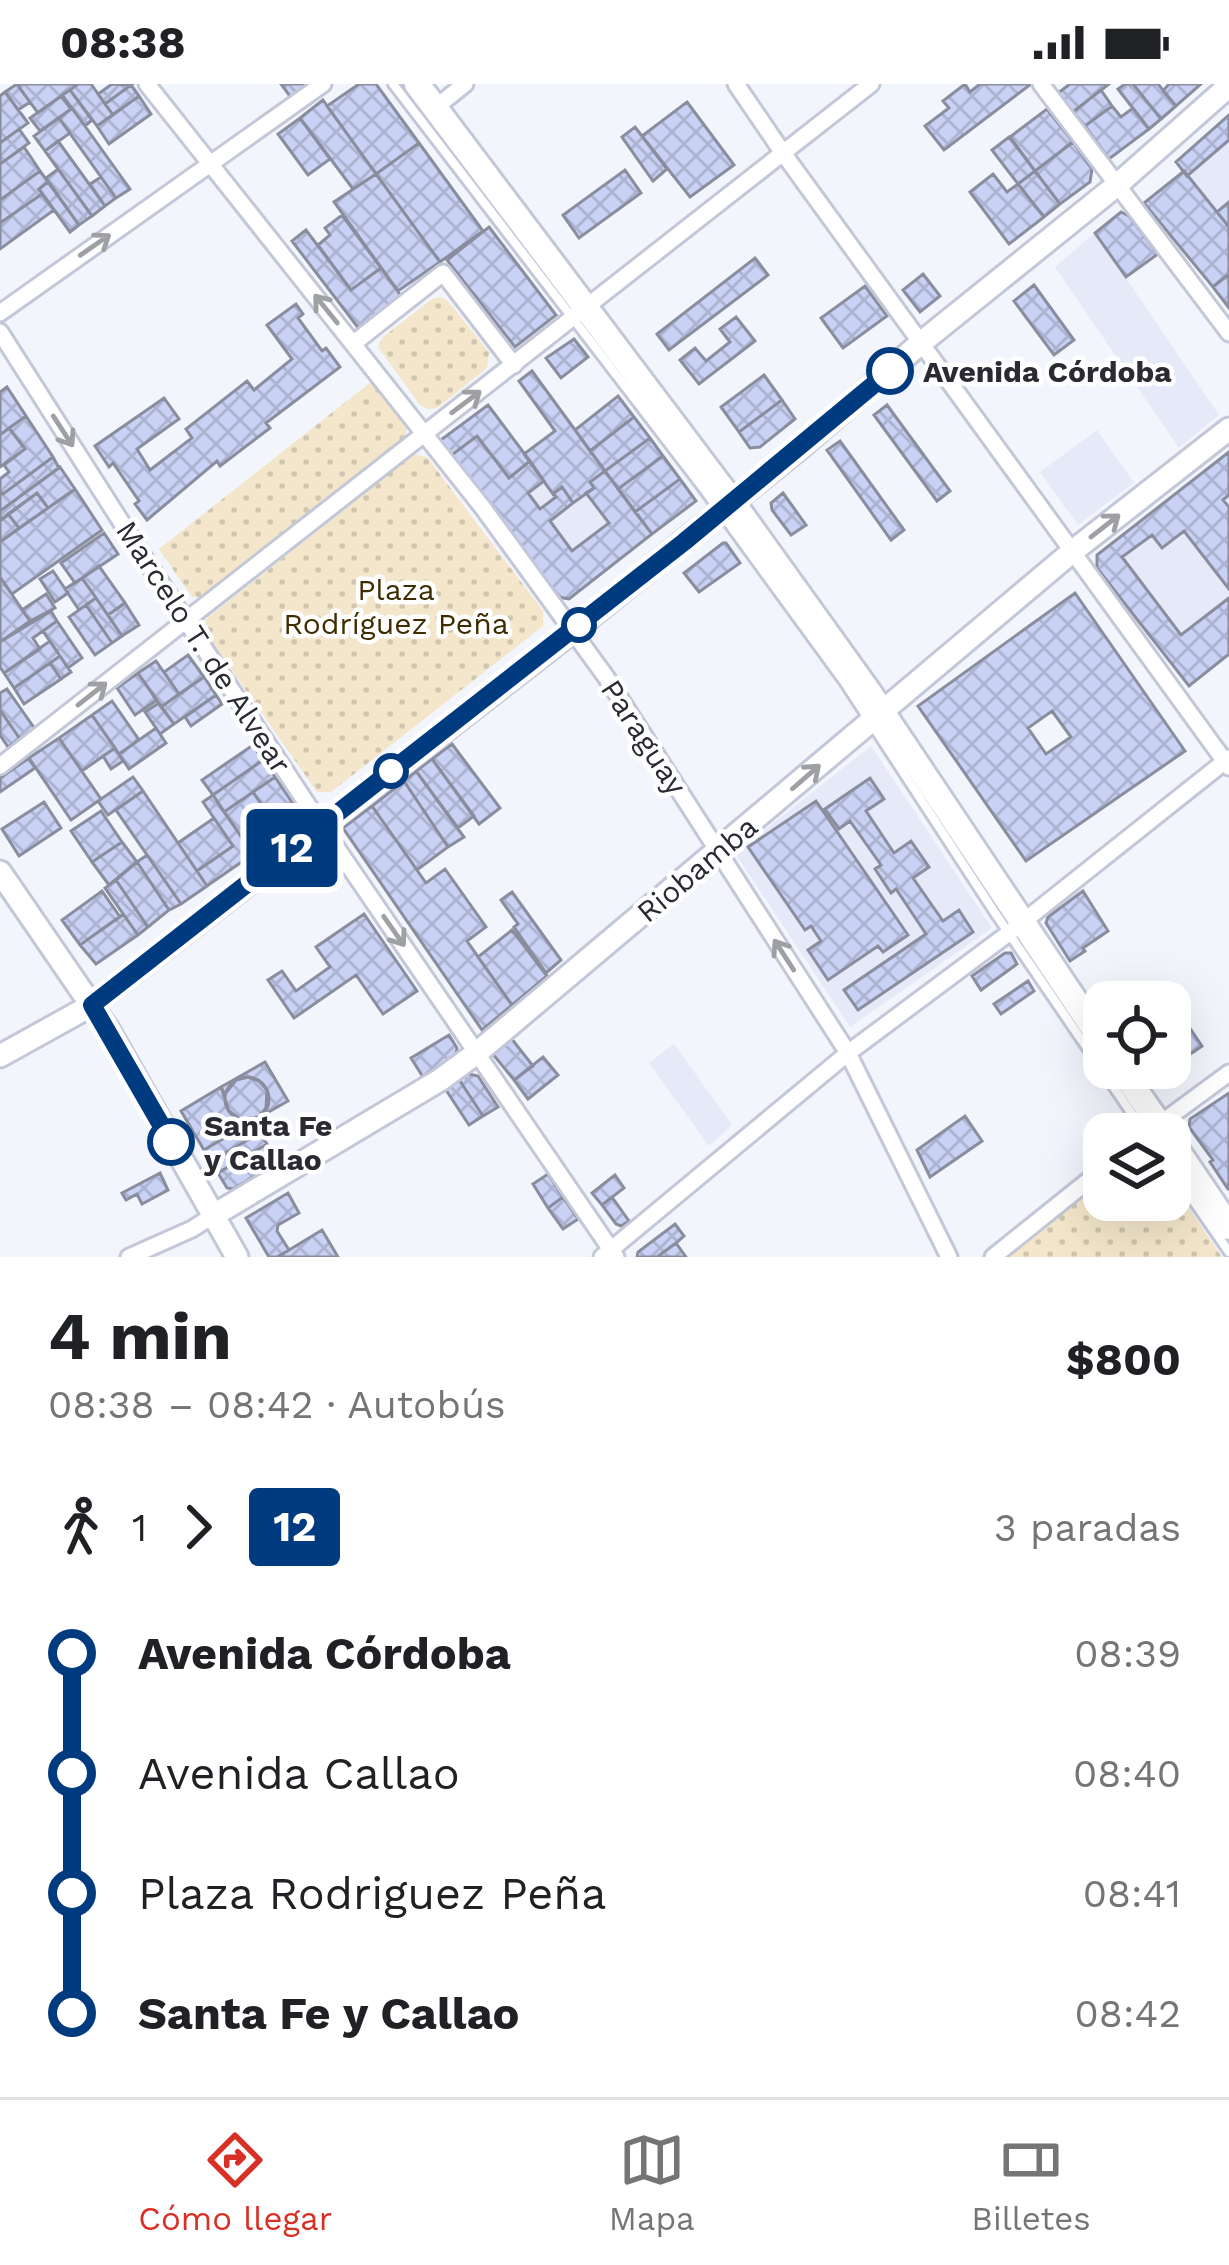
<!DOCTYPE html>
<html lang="es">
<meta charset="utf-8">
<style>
:root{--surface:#fff;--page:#f2f2f2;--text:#202124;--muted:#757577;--line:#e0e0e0;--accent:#d93025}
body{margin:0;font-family:"Work Sans",sans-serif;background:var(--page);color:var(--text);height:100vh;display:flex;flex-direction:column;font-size:45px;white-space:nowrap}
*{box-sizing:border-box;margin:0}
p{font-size:39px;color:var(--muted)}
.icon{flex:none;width:66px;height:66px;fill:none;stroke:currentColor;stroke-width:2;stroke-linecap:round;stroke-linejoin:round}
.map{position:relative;height:1173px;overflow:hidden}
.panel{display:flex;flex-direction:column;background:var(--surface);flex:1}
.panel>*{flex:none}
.badge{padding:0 24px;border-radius:9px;font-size:42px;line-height:78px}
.tools{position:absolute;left:1083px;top:897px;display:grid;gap:24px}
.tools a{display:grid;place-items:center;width:108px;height:108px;border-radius:24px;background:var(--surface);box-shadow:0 12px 48px #0002;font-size:60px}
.map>.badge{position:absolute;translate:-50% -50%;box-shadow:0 0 0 6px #fff}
.legs{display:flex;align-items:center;gap:18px;height:132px;padding:0 48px;font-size:39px}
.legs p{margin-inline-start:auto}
.head{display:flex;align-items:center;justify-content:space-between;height:204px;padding:0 48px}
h1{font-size:66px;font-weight:700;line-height:90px}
ul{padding:0 48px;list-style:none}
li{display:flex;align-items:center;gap:42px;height:120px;font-size:45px}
li i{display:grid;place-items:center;width:18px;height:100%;margin:0 15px;background:currentColor}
li i::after{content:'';width:30px;height:30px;margin:-15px;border:9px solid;border-radius:50%;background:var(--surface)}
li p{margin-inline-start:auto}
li:first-child i{background:linear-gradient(#0000 50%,currentColor 0)}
li:last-child i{background:linear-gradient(currentColor 50%,#0000 0)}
.status{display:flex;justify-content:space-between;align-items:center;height:84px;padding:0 60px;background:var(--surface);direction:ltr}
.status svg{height:33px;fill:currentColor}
.dock{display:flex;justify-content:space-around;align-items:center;height:168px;border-top:3px solid var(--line);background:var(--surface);font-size:33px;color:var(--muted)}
.dock a{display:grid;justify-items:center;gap:6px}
.dock .on{color:var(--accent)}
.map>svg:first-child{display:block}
.built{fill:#e5e9f8}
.park{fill:url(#park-dots)}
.building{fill:url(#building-cross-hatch);stroke:#898d9d;stroke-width:3;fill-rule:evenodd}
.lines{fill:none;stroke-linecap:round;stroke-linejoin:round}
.lane-casing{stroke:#c3c7d8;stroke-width:14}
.street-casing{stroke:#c3c7d8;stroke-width:21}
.secondary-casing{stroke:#c3c7d8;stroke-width:27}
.primary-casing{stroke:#c3c7d8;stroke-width:30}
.lane{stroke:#fff;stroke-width:8}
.street{stroke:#fff;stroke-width:15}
.secondary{stroke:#fff;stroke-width:21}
.primary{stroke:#fff;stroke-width:24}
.oneway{stroke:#9fa0a3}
.line-1-casing{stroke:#fff;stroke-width:27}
.line-1{stroke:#003b80;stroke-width:18}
.stop-1-dot{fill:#fff;stroke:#003b80;stroke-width:6}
.labels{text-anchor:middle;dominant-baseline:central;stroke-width:9;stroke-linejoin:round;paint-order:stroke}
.stop-label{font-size:30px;font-weight:bold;fill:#2a2b32;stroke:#fff;text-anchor:start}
.park-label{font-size:30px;fill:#3f2d00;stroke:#fff}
.street-label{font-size:30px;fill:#2a2b32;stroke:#fff}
</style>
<div class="status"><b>08:38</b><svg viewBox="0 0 49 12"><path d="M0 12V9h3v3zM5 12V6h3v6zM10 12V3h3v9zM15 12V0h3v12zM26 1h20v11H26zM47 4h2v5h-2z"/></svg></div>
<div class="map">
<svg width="1229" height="1173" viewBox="0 0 1229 1173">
<defs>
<pattern id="park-dots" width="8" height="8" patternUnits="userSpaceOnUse" patternTransform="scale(3)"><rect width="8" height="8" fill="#f3e6ca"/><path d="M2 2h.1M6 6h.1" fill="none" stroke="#d0c5ae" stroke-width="1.8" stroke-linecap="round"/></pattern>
<pattern id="building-cross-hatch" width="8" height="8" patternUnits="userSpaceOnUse" patternTransform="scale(3)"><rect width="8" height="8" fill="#c9d1f5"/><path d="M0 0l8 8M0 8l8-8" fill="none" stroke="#adb4d2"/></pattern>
</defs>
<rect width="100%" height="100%" fill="#f3f5fc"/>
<path class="built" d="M1229,31V143L1176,78Z
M1095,149L1219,331L1179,364L1055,183Z
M1097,346L1134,399L1078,441L1040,388Z
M1229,368V572L1189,602L1097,484V471Z
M605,387L652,450L569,515L508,393Z
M871,662L992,844L850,943L735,769Z
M674,960L732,1041L709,1062L649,979Z"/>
<path class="park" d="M440,213L448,217L489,268L487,284L437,324L428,325L420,321L378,263L383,253L432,215Z
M371,298L407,343L405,354L203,513H192L159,465Z
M414,370L427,373L543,527V542L331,708H317L203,545L206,535Z
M1104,1094V1116H1170V1096L1222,1173H1003Z"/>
<path class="building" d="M17,0L30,18L18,26L5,8Z
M20,0H78L38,29L18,2Z
M78,0H91L113,31L97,42L70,6Z
M112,0L131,1L105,20L98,10Z
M281,0H313L292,15Z
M359,0H376L419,59L376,90L327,22Z
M965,0L970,8L980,0H1031L944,66L925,42L949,24L943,17Z
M1070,0H1109L1073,28L1058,9Z
M1125,0H1133L1161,35L1149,45L1118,5Z
M1133,0H1158L1176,22L1161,35Z
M1169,0H1201L1176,22L1163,7Z
M131,1L139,12L113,31L105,20Z
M70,6L92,36L85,42L62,11Z
M1101,6L1112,22L1085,42L1073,28Z
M5,8L28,39L0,59V12Z
M61,12L71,25L40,47L30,34Z
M139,12L151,30L109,60L97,42Z
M323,16L376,90L353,105L300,34Z
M687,18L734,81L690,113L642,52Z
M1112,22L1121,33L1133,24L1149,45L1109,75L1085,42Z
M72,24L130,105L116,114L59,34Z
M1047,25L1073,58L1035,87L1010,53Z
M1229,31V56L1187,92L1176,78Z
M59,34L70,49L45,67L34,52Z
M300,34L330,75L308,91L278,50Z
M635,43L667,85L653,97L622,53Z
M19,45L29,59L0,80V59Z
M1009,53L1035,87L1018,100L992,66Z
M58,57L105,122L92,132L45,67Z
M1073,58L1092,85L1090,98L1060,120L1035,87Z
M419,59L483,147L440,178L376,90Z
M24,63L40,87L0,116V80Z
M58,85L92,132L79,141L46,94Z
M625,86L641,109L579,154L563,131Z
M40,87L48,98L39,105L42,110L0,139V116Z
M1035,87L1060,120L1044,133L1018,100Z
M1184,87L1229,143V190L1213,203L1144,119Z
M376,90L440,178L398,207L334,118Z
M993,90L1007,108L1018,100L1044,133L1009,160L970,108Z
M101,93L116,114L105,122L90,100Z
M48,98L79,141L70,148L39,105Z
M42,110L54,126L0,165V139Z
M1229,118V143L1217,128Z
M1121,128L1129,132L1158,170L1126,193L1095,149Z
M342,131L381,184L351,206L318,161L330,151L325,144Z
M489,143L556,231L515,263L447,176Z
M306,146L351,206L381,184L401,212L359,245L292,157Z
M755,174L768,191L669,266L657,250Z
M923,190L940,212L920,228L903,206Z
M1229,190V224L1213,203Z
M1034,201L1074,256L1054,271L1014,217Z
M865,202L887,232L843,264L821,234Z
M296,220L303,230L298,234L322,267L326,264L340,283L266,339L270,344L220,382L217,377L147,436L135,420L139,417L113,379L109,383L95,362L164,314L179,335L137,365L150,386L192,354L186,345L247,297L254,306L292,275L267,241Z
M736,233L755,257L699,300L680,276L695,264L706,277L730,258L720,245Z
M574,255L588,273L561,294L546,274Z
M532,287L605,387L590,398L594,404L573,419L562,403L553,410L524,370L555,347L519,297Z
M764,291L782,316L739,348L721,323Z
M7,303L26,332L0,351V308Z
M618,312L634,333L590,367L575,346Z
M782,316L795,335L760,363L750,364L739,348Z
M488,321L530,377L509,394L477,352L449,373L438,358Z
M887,321L950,407L937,417L874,331Z
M26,332L53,373L3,410L0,407V395L9,388L4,381L25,365L9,344Z
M634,333L650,354L605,387L590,367Z
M9,344L25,365L0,383V351Z
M477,352L509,394L530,377L544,397L528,409L540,425L556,413L553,410L562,403L573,419L550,437L572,467L609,439L586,409L594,404L590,398L605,387L652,450L569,515L557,513L449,373Z
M650,354L663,372L618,405L605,387Z
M840,357L904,446L891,456L827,366Z
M1229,368V411L1223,416L1229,423V505L1184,447L1162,464L1152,451L1122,473L1181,551L1229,514V570L1189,602L1097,484V471Z
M663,372L680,395L635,428L618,405Z
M53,373L59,384L0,427V407L3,410Z
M60,383L75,405L48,424L37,409L0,437V427Z
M680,395L696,417L652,450L635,428Z
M75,405L102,446L12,510L0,493V458Z
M37,409L48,424L19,444L8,430Z
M783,409L806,441L791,451L772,426L771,419Z
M8,430L19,444L0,458V437Z
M104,449L118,470L75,499L61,479Z
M723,459H726L740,479L699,508L684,489Z
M99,482L125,519L108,531L82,494Z
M53,487L68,509L55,518L40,495Z
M0,493L30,537L0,558Z
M82,494L96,514L79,526L65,505Z
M1075,509L1185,667L1026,777L918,622ZM1052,627L1071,653L1046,670L1028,644Z
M46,510L55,524L30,537L22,526Z
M96,514L122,552L112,559L86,521Z
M125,519L139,541L122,552L108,531Z
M86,521L112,559L95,571L69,533Z
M51,527L57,537L33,554L40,565L4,589L0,583V558Z
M57,537L82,574L68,584L43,547Z
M50,557L60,572L14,604L4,589Z
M188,571L204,593L179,610L164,588Z
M60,572L71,588L61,595L50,579Z
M156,577L179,610L161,623L138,589Z
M50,579L61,595L24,620L14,604Z
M138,589L157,616L135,631L117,604Z
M204,593L216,611L174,640L161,623Z
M7,605L35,645L20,655L0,626V609Z
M216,611L222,620L191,642L185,633Z
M112,617L139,656L119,670L92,631Z
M159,619L174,640L160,650L145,628Z
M0,626L20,655L8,663L0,651Z
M92,631L115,664L82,687L59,654Z
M156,644L166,659L129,685L119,670Z
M59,654L101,715L71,736L29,674Z
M452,660L500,724L479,740L432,675Z
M253,661L263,676L213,711L202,696Z
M115,664L123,677L111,685L103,672Z
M29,674L35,684L0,708V694Z
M432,675L474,732L458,744L416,687Z
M263,676L275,693L224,728L213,711Z
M416,687L464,753L448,763L404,697Z
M133,693L143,707L108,731L98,717Z
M275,693L304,736L282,751L253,708Z
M870,694L884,715L866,727L894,769L911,757L929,783L913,794L943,837L959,826L973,848L858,926L844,906L926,850L896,805L891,809L875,785L881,781L850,737L839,745L825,725Z
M404,697L448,763L417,786L372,722Z
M143,707L207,802L181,820L116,726Z
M253,708L282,751L253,770L224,728Z
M213,711L253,770L207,802L197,787L233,762L203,718Z
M816,717L908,851L883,868L878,862L828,896L808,866L821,857L811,842L805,846L748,763Z
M44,718L61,744L19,772L2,745Z
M372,722L426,799L445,785L486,843L467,857L512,921L482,946L343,744Z
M101,727L122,758L92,778L71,747Z
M214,734L233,762L197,787L178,759Z
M122,758L137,778L109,801L92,778Z
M147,771L181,820L169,826L137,778Z
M137,778L169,826L148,843L116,796Z
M116,796L148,843L138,851L105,804Z
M102,807L120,833L80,861L62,836Z
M1083,807L1108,847L1083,864L1085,867L1070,877L1046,839L1048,833Z
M512,808L561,876L546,889L514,843L518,840L501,816Z
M123,830L138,851L96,880L80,861Z
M364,830L417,907L383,930L356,891L294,934L268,896L282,887L296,907L330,883L316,863Z
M512,846L547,892L512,921L478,873Z
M1005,869H1011L1017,880L981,906L972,892Z
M1028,897L1034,907L1001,930L994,920Z
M1175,923L1185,937L1170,947V926Z
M1185,937L1202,962L1161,990L1157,984H1170V947Z
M449,951L457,964L456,972L423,993L411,974Z
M511,954L533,982L514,996L492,969Z
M543,973L558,991L528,1015L514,996Z
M265,978L288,1017L244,1042L240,1035L258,1033L266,1024L267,1006L259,997L248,993L236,996L225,1010L221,1003Z
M465,989L478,992L498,1023L483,1032L458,994Z
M225 1015a22 22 0 1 1 44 0a22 22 0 1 1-44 0Z
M458,994L483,1032L469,1041L444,1003Z
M221,1003L229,1027L240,1035L244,1042L204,1066L181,1027Z
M1229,1009V1105H1228L1210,1078L1213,1076L1189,1043L1190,1035Z
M965,1032L982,1057L930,1093L917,1066Z
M253,1037L260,1049L211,1077L204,1066Z
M260,1049L267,1060L218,1089L211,1077Z
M267,1060L278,1079L233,1105L227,1104L218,1089Z
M160,1089L168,1106L142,1120L137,1110L126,1116L122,1109Z
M548,1090L563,1113L548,1124L533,1100Z
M615,1091L624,1104L602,1121L592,1109Z
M288,1109L299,1129L278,1141L277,1147L289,1166L277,1173H269L246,1134Z
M563,1113L578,1135L563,1145L548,1124Z
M612,1113L629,1137L621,1142L616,1140L602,1121Z
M675,1140L684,1152L676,1159L657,1173H637L638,1168Z
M322,1146L338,1173H277L289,1166Z
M676,1159L686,1173H657Z"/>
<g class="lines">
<defs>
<path id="lane" d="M393,0L700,400L845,599L995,829L1145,1049
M1170,1083L1229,1168"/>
<path id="street" d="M147,0L483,424L606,593L848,969L949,1173
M736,0L783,69L1229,683
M1041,0L1229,249
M435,24L465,0
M0,229L323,0
M0,248L139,466L321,741L616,1173
M354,259L443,189L514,281
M0,682L871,0
M1146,1050L1229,989
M129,1173L192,1145L214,1131
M602,1173L848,969L1009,849L1229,674
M993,1173L1104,1084"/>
<path id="secondary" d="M0,788L109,947L237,1173
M0,972L92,921L574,546L802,362L922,258L1117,101L1229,2
M214,1131L440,996L478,968L1073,467L1229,345"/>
<path id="primary" d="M417,0L733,419L868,607L1104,960
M1120,984L1166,1050
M1170,1056L1229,1143"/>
</defs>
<use href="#lane" class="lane-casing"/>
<use href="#street" class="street-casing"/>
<use href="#secondary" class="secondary-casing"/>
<use href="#primary" class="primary-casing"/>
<use href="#lane" class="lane"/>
<use href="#street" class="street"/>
<use href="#secondary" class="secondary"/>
<use href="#primary" class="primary"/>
</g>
<defs><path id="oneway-shaft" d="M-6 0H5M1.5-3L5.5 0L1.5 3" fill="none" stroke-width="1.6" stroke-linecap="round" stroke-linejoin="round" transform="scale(3)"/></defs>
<g class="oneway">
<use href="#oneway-shaft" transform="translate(95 161) rotate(-35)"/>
<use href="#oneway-shaft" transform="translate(326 225) rotate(-129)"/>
<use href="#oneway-shaft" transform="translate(466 318) rotate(-37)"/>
<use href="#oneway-shaft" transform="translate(63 347) rotate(57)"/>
<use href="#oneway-shaft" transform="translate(1105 442) rotate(-38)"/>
<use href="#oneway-shaft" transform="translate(92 610) rotate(-38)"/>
<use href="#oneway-shaft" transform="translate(806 693) rotate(-41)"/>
<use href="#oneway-shaft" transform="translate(394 847) rotate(55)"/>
<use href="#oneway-shaft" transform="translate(784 871) rotate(-123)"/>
</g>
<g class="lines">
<defs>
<path id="line-1" d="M171,1058L92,921L684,458L890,287"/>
</defs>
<use href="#line-1" class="line-1-casing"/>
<use href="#line-1" class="line-1"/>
</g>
<g class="stop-1-dot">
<circle cx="890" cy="287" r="21"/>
<circle cx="579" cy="541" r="15"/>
<circle cx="391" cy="687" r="15"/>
<circle cx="171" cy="1058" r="21"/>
</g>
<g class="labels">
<g class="stop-label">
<text x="923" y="287">Avenida Córdoba</text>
<text x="204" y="1041">Santa Fe<tspan x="204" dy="34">y Callao</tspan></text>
</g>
<g class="park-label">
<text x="396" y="505">Plaza<tspan x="396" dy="34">Rodríguez Peña</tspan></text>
</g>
<g class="street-label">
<text transform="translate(204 563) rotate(57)">Marcelo T. de Alvear</text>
<text transform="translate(644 653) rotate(57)">Paraguay</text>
<text transform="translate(697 785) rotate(-40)">Riobamba</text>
</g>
</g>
</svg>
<div class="tools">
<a><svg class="icon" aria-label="locate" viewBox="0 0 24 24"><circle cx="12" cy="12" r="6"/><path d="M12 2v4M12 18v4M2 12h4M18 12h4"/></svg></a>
<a><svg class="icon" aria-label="layers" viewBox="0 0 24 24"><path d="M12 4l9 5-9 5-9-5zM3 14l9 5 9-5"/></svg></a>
</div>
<b class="badge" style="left:292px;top:764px;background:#003b80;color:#fff">12</b>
</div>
<section class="panel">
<div class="head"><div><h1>4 min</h1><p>08:38 – 08:42 · Autobús</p></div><b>$800</b></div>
<div class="legs"><svg class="icon" aria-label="walk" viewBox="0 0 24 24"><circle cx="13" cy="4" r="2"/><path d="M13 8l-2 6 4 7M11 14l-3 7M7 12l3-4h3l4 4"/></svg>1<svg class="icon" aria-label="forward" viewBox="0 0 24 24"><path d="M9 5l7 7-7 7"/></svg><b class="badge" style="background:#003b80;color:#fff">12</b><p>3 paradas</p></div>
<ul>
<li><i style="color:#003b80"></i><b>Avenida Córdoba</b><p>08:39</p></li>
<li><i style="color:#003b80"></i><span>Avenida Callao</span><p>08:40</p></li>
<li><i style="color:#003b80"></i><span>Plaza Rodriguez Peña</span><p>08:41</p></li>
<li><i style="color:#003b80"></i><b>Santa Fe y Callao</b><p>08:42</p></li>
</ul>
</section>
<nav class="dock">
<a class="on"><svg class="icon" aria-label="directions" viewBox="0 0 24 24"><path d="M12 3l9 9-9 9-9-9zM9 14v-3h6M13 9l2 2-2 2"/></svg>Cómo llegar</a>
<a><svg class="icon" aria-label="map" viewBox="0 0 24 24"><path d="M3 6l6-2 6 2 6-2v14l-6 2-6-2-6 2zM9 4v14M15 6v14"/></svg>Mapa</a>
<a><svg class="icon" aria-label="tickets" viewBox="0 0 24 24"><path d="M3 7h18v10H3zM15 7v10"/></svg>Billetes</a>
</nav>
